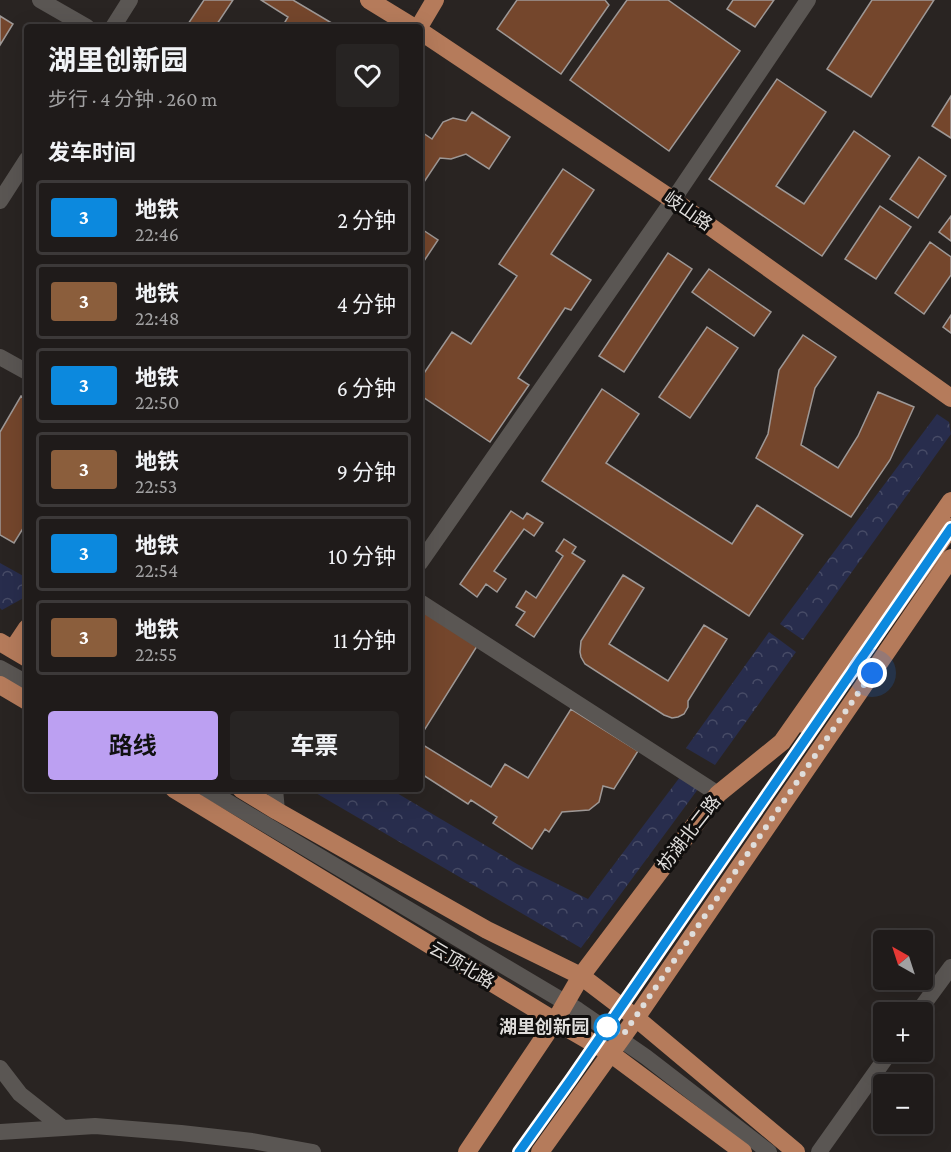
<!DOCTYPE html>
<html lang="zh">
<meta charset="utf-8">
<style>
:root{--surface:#1f1b1a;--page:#272423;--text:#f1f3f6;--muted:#a1a1a2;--line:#3c3939;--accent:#bca0f2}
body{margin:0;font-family:"Crimson Pro","Noto Sans SC",serif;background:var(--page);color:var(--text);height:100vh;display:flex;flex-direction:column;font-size:22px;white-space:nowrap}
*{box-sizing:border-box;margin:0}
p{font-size:20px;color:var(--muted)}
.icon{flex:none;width:33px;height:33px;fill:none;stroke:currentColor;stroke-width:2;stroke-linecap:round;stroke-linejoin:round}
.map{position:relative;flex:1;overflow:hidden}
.side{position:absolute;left:24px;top:24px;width:399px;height:768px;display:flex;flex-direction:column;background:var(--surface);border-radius:6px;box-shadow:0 6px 24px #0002,0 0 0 2px var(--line)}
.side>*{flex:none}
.badge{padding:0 12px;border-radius:4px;font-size:21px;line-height:39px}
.needle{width:39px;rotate:321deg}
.buttons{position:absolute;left:873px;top:930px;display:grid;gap:12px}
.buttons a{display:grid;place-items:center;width:60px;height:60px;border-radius:6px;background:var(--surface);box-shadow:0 6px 24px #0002,0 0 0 2px var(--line);font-size:30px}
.you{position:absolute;width:30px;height:30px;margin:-15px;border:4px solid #fff;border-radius:50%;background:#1a73e8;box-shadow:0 0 0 9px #1a73e833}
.map>.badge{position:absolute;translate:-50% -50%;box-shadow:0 0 0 3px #fff}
h2{padding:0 24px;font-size:22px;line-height:54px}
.round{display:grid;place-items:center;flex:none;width:63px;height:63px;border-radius:6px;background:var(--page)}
.summary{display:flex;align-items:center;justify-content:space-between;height:102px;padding:0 24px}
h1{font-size:28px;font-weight:700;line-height:45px}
.action{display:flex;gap:12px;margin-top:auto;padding:12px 24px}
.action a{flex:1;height:69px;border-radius:6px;background:var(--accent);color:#111;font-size:24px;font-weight:700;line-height:69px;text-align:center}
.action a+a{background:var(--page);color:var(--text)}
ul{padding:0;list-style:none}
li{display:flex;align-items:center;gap:18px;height:75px;margin:0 12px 9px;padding:0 12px;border:3px solid var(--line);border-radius:6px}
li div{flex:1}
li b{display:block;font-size:22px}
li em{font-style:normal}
li .badge{min-width:66px;font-weight:700;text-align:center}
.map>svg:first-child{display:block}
.forest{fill:url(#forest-crowns)}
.building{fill:#74462c;stroke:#9e9896;stroke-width:1.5}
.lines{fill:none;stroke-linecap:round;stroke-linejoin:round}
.minor{stroke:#5a5653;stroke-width:16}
.major{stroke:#b57b5b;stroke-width:18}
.line-casing{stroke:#fff;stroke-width:14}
.line{stroke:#0c89de;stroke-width:9}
.walk{stroke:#dfdddb;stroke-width:6;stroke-dasharray:0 10.8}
.stop-dot{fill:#fff;stroke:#0c89de;stroke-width:3}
.labels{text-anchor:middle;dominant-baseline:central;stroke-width:6;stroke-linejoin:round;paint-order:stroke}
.street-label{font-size:18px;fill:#dfdddb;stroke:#100e0d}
.stop-label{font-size:18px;font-weight:bold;fill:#dfdddb;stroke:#100e0d;text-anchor:end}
</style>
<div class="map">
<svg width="951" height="1152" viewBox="0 0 951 1152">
<defs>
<pattern id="forest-crowns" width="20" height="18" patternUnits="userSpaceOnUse" patternTransform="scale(1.5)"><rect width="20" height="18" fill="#282d4d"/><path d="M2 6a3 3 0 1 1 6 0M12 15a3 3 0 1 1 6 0" fill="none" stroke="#474b66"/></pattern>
</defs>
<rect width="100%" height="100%" fill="#292422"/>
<path class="forest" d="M937,414L949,422L951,434L803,640L780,624Z
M0,563L27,578V596L2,610L0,608Z
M769,632L796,652L715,765L686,748Z
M683,773L701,785L581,948L309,789H390L517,864L588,899Z"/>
<path class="building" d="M204,0H233L215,27H193L188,24Z
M261,0H293L335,25V27H282L288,17Z
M517,0H605L609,5L561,74L497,29Z
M627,0H668L740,51L669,151L570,80Z
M733,0H774L755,27L727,9Z
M872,0H934L871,97L827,69Z
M0,16L13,24L0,45Z
M777,79L826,112L776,186L804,204L854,131L890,156L822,256L709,179Z
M951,96V138L932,126Z
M472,112L510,137L489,169L466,154L451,159L440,158L420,188V131L432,139L443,122L453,118L466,121Z
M919,157L946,176L918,218L890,199Z
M563,169L594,190L551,254L591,280L571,310L565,308L518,378L529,385L490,442L420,395V379L452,332L471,344L517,276L499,264Z
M880,206L911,227L876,279L845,259Z
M951,216V241L939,232Z
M420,228L438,240L420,267Z
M930,242L951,257V275L924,314L895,293Z
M668,253L692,269L624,372L599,356Z
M709,269L771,312L754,336L692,292Z
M951,315V333L943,327Z
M707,327L738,348L690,418L659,397Z
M803,335L836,357L815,388L801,445L838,468L858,436L878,392L914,407L890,460L851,517L756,458L768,434L779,370Z
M602,389L639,414L606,463L732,544L757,505L803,535L749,616L542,481Z
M21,396L27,399V522L14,543L0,535V432Z
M511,511L523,519L527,513L543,523L534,536L524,529L494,571L506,579L497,592L486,584L477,597L460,584Z
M564,539L576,547L572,553L585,561L534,637L516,625L525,612L516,607L526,591L536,598L563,556L556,551Z
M623,575L644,588L609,644L668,681L704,625L727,639L688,701V707L684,714L678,717L672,718L664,715L585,664L581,657L580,652L581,641Z
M420,607L479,643L420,737Z
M571,709L638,751L614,789L603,786L599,802L589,810L562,812L549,832L545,829L532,849L493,823L497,817L471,800L468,804L420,773V743L491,787L505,764L528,778Z"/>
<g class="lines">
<path class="minor" d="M40,0L87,27
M113,27L130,0
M0,201L27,159
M0,357L27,372
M420,563L673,200L808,0
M420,602L718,794
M0,668L27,683
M206,789L578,1010L646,1057L769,1152
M275,789L277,811
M918,1012L951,967
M0,1068L20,1094L63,1128
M0,1132L95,1126L181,1133L252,1141L313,1152
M819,1152L890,1052"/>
<path class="major" d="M369,0L413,27
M419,27L435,0
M420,31L673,200L951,398
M0,642L27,658
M13,649L27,628
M0,685L27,701
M803,724L829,700L951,527
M174,789L555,1021L610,1053L743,1152
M241,789L277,811L487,930L581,976L636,1018L796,1152
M467,1152L555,1021L581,976L718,794L782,742L951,501
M540,1152L636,1018L951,558"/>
</g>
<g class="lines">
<defs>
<path id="line" d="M519,1152L572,1078L951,528"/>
</defs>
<use href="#line" class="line-casing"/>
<use href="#line" class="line"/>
<path class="walk" d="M607,1027L623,1035L872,673"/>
</g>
<circle class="stop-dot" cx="607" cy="1027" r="12"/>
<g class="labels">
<g class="street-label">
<text transform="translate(688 211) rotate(35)">岐山路</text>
<text transform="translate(689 833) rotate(-52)">枋湖北二路</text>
<text transform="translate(462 965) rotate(31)">云顶北路</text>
</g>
<g class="stop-label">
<text x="589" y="1027">湖里创新园</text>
</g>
</g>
</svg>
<div class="buttons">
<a><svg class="needle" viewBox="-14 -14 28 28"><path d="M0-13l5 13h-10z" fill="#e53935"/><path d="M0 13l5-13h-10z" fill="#a1a1a2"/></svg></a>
<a>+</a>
<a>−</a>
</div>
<div class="you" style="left:872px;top:673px"></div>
<section class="side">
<div class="summary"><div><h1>湖里创新园</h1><p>步行 · 4 分钟 · 260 m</p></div><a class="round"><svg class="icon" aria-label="heart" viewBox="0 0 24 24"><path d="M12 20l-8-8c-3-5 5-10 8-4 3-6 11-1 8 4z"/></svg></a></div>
<h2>发车时间</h2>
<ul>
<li><span class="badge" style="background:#0c89de;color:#fff">3</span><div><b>地铁</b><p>22:46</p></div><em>2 分钟</em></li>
<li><span class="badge" style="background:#8b5e3c;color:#fff">3</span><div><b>地铁</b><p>22:48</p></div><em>4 分钟</em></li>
<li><span class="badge" style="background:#0c89de;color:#fff">3</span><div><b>地铁</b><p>22:50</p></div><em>6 分钟</em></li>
<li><span class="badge" style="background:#8b5e3c;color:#fff">3</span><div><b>地铁</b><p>22:53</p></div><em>9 分钟</em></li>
<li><span class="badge" style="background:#0c89de;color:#fff">3</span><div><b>地铁</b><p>22:54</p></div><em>10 分钟</em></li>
<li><span class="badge" style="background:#8b5e3c;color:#fff">3</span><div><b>地铁</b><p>22:55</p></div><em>11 分钟</em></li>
</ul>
<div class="action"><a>路线</a><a>车票</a></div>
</section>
</div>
